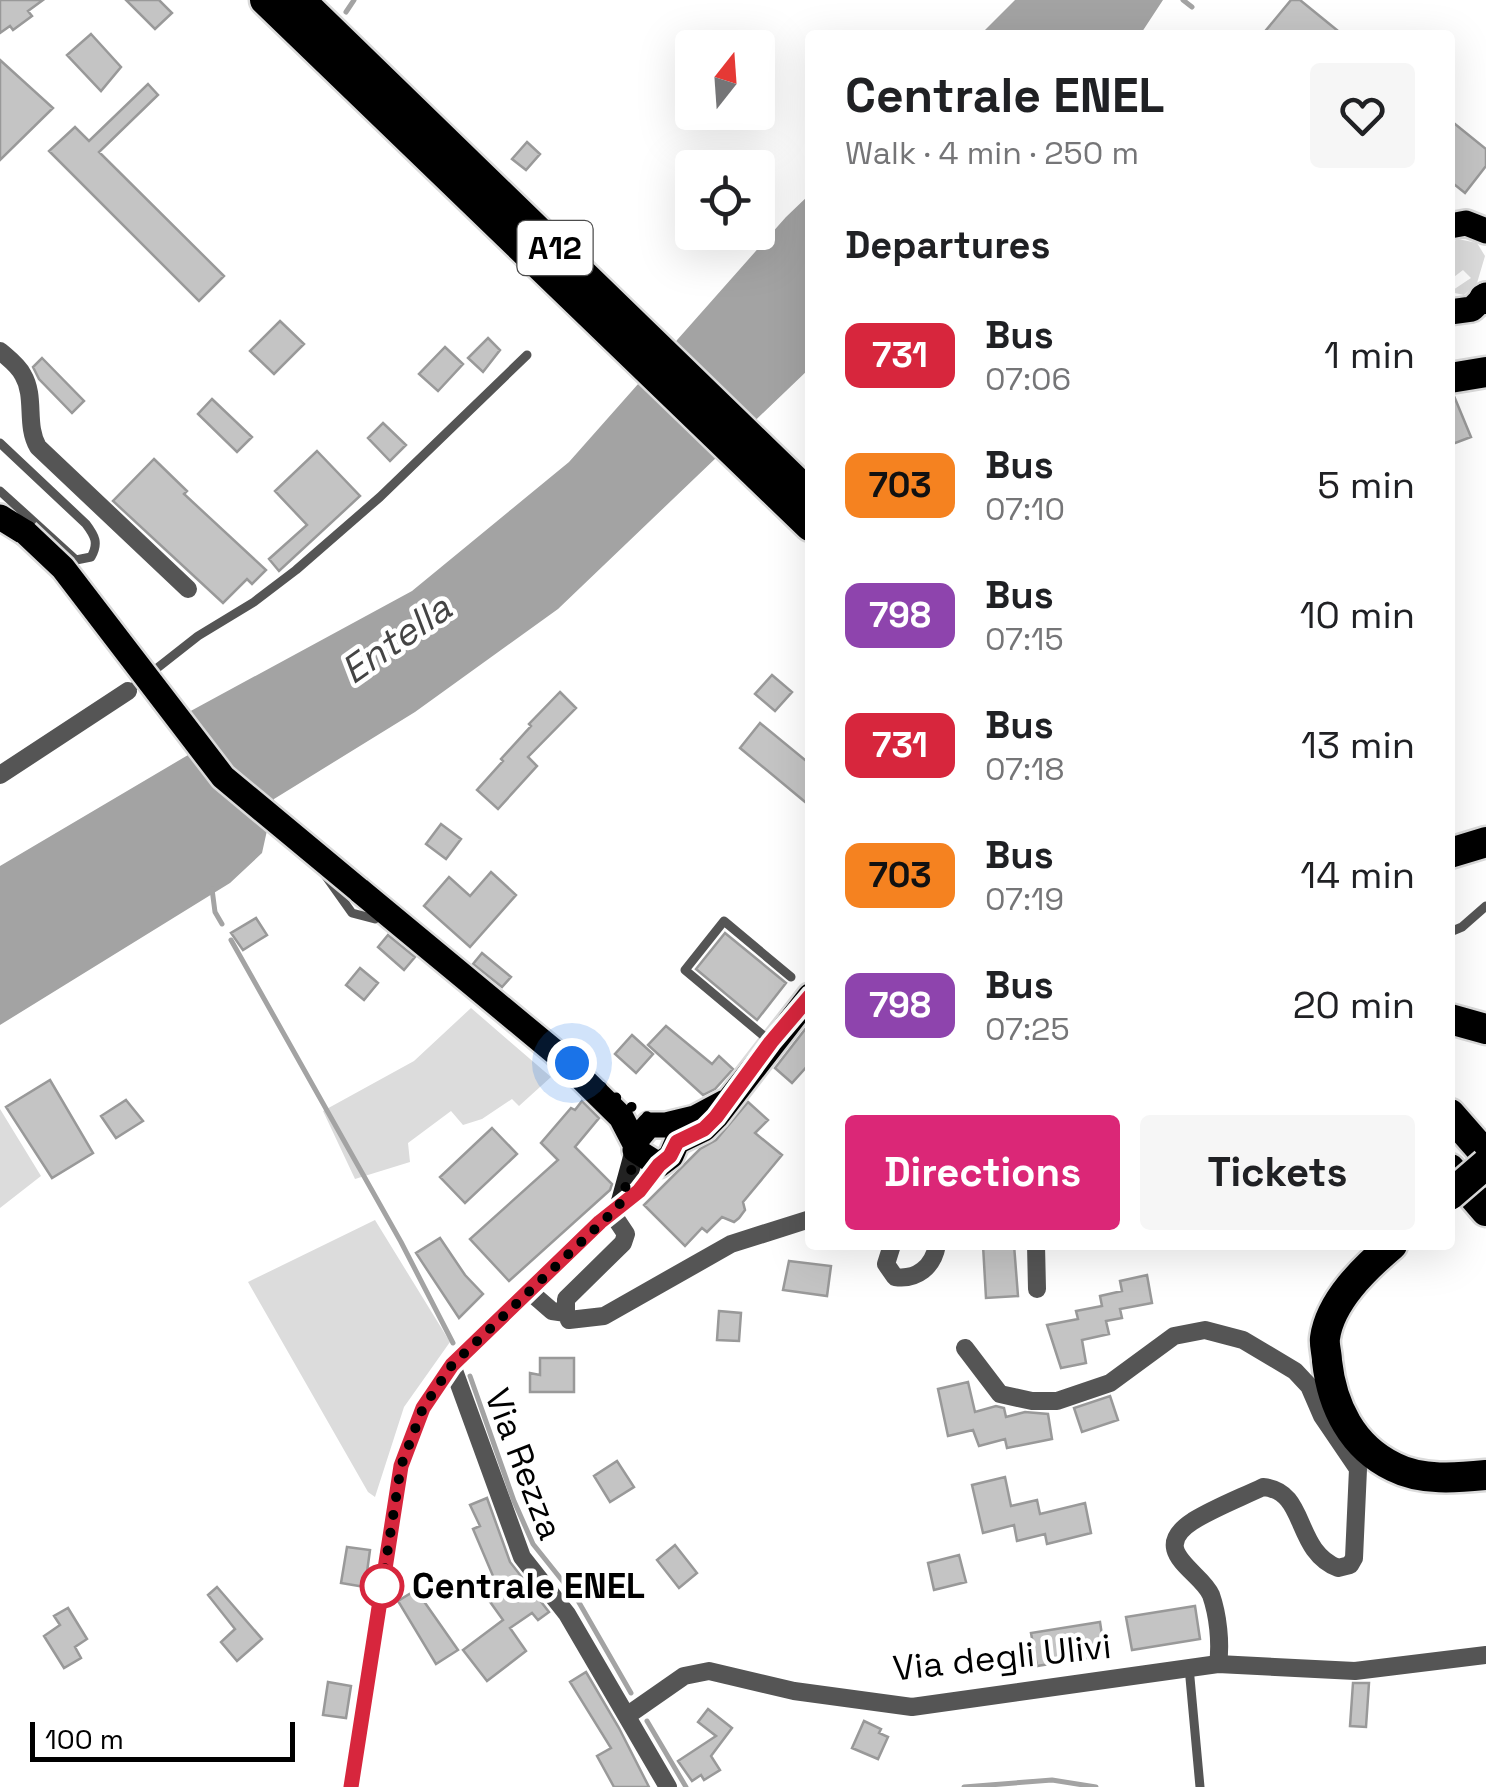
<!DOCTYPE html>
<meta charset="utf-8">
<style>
:root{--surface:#fff;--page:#f6f6f6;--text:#202124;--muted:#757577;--accent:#db2777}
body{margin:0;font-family:"Space Grotesk",sans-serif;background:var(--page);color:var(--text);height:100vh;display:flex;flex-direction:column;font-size:38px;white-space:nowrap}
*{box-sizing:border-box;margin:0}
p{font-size:32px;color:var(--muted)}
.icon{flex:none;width:55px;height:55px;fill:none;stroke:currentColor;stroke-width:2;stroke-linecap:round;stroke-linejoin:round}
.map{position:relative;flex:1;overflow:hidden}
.details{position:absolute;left:805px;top:30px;width:650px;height:1220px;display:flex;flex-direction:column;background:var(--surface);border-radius:10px;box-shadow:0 10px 40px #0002}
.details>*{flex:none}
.badge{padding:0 20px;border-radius:15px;font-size:35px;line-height:65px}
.needle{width:65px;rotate:17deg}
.fabs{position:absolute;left:675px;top:30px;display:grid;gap:20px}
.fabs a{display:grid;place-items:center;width:100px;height:100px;border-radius:10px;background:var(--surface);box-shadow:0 10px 40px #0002;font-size:50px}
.scale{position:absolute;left:30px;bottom:25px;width:265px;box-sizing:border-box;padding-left:10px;border:5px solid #000;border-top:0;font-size:28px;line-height:35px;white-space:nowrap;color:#000;-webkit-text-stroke:8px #fff;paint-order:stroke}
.you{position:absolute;width:50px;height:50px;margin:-25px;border:8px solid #fff;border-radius:50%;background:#1a73e8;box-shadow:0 0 0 15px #1a73e833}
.map>.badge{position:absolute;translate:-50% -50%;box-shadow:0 0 0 5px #fff}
h2{padding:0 40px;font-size:38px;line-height:90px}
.round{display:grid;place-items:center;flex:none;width:105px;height:105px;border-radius:10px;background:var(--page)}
.head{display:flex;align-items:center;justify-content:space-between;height:170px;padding:0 40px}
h1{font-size:48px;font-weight:800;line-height:75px}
.action{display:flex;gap:20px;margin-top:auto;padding:20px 40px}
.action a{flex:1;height:115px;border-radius:10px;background:var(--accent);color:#fff;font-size:40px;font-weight:800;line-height:115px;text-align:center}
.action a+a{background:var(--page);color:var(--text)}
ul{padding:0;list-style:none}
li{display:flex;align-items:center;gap:30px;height:130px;padding:0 40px}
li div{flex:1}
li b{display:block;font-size:38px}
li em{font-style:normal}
li .badge{min-width:110px;font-weight:700;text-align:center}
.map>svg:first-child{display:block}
.green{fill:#dcdcdc}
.water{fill:#a3a3a3}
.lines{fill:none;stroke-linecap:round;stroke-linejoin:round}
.stream{stroke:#a3a3a3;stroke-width:5}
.building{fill:#c4c4c4;stroke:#999;stroke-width:2.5}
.primary-casing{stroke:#dbdbdb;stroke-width:30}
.highway-casing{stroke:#dbdbdb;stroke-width:35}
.lane{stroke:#555;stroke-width:9}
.street{stroke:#555;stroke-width:18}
.secondary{stroke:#222;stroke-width:20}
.primary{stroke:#000;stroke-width:25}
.highway{stroke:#000;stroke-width:30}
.primary-bridge-casing{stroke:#dbdbdb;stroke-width:30;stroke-linecap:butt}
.highway-bridge-casing{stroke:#dbdbdb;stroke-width:35;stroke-linecap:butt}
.primary-bridge{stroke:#000;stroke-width:25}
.highway-bridge{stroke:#000;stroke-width:30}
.line-casing{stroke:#fff;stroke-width:22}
.line{stroke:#d7263d;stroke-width:15}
.walk{stroke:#000;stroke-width:10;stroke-dasharray:0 18}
.stop-dot{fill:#fff;stroke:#d7263d;stroke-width:5}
.labels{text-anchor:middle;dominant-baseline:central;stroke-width:9;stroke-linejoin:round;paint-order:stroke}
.shield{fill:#fff;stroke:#4c4c4c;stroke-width:2.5}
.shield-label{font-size:32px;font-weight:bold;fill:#000}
.street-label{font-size:35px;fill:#000;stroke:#fff}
.stop-label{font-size:35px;font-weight:bold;fill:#000;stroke:#fff;text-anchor:start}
.water-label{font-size:38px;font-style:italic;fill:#444;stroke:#fff}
</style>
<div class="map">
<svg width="1486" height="1787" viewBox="0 0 1486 1787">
<rect width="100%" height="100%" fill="#fff"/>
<path class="green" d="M1458,239L1477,243L1485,256L1477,283L1464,295L1450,292L1471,278L1463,270L1450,280V243Z
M471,1008L551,1077L519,1106L512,1099L482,1119L463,1125L451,1111L408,1143L410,1162L355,1179L323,1111L414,1061Z
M0,1109L41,1176L0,1208Z
M375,1220L450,1342L404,1407L375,1497L368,1492L248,1282Z"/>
<path class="water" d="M1015,0H1163L1140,35H980Z
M810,194V368L558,609L415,712L274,799L262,853L230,883L0,1025V866L205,745L187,713L412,591L569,462L786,217Z"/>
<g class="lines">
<path class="stream" d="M1183,0L1192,7
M346,12L354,0
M212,889L215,912L222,924
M231,940L401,1242L453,1343
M470,1376L514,1501L533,1544L577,1599L631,1693
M647,1721L686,1787
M964,1787L1052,1780L1096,1787"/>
</g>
<path class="building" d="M0,0H43L28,11L32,16L13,30L10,26L0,33Z
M126,0H159L172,13L155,29Z
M1291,0H1300L1343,35H1262Z
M91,34L121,67L101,91L67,55Z
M0,60L53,108L0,160Z
M148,84L158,95L99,152L224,276L199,301L49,151L75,127L89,141Z
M1450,120L1486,149V166L1465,193L1450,181Z
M527,142L540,154L526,170L512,159Z
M280,321L304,344L274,374L250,351Z
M488,338L500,350L483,372L468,358Z
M445,347L463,364L438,391L419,374Z
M42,358L84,401L72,413L39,379L33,367Z
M1450,396H1454L1471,437L1450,445Z
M212,399L252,437L237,452L198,414Z
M383,423L406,445L390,461L368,438Z
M317,451L360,496L279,571L269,559L307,525L275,491Z
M154,459L187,491L184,494L266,570L252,584L247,579L223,603L113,501Z
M772,675L792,692L775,711L755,694Z
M560,692L576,708L528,757L537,766L498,809L477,790L503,761L501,759L531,726L529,724Z
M760,723L810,764V806L740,748Z
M441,824L461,839L446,859L426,844Z
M491,872L516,895L470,947L424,906L449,877L470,896Z
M256,918L267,935L243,950L231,933Z
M725,933L786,983L757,1020L696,969Z
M388,935L415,957L404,970L378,947Z
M482,953L511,977L502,987L473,964Z
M360,968L378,983L364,1000L346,985Z
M810,1023V1063L792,1083L775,1068Z
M666,1026L712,1064L719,1056L733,1069L715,1089L703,1095L648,1045Z
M632,1035L653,1054L636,1073L615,1054Z
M50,1080L93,1153L52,1178L6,1107Z
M126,1100L143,1121L116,1138L101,1116Z
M582,1101L599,1118L575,1147L612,1184L610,1190L509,1281L470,1239L558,1160L541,1143L571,1108L575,1110Z
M748,1102L768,1120L755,1133L782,1155L743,1202L745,1210L739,1218L734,1222L722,1217L707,1232L702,1228L685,1246L644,1205L700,1149L716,1140Z
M492,1128L517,1154L465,1203L440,1177Z
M440,1238L465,1275L483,1294L459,1318L416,1253Z
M983,1245H1014L1018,1296L986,1298Z
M789,1261L831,1266L827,1296L783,1290Z
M1147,1275L1152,1303L1120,1309L1122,1318L1106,1321L1109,1334L1082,1340L1086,1363L1061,1368L1047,1325L1078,1319L1076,1311L1102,1306L1100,1296L1122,1291L1120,1281Z
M719,1311L741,1313L739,1341L717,1340Z
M540,1358H574V1392H530V1373L540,1375Z
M968,1382L975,1412L996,1406L1004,1408L1006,1417L1025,1412L1048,1414L1052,1439L1007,1448L1005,1439L979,1446L973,1430L948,1436L938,1389Z
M1110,1396L1118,1420L1082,1432L1074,1408Z
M617,1461L634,1487L610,1502L594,1476Z
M1005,1477L1011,1506L1037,1500L1040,1514L1085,1503L1091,1533L1047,1544L1045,1534L1017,1541L1014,1525L983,1533L972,1485Z
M487,1498L510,1562L549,1612L538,1620L532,1613L510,1628L526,1651L487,1681L463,1650L503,1620L483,1592L496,1583L473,1529L480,1526L470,1505Z
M675,1545L697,1573L679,1588L657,1560Z
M347,1547L370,1550L365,1587L341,1583Z
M959,1555L966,1582L934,1590L928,1563Z
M217,1587L262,1639L237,1661L221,1642L235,1629L208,1595Z
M416,1590L458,1650L436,1664L398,1601Z
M1195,1606L1200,1639L1132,1650L1126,1617Z
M68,1608L87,1639L75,1647L81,1658L64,1668L44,1636L60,1625L54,1616Z
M1100,1622L1105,1655L1037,1666L1031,1633Z
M586,1672L619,1728L649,1787H614L597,1756L611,1748L570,1682Z
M328,1682L351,1686L346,1718L323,1715Z
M1353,1683H1369L1366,1727L1350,1726Z
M708,1709L732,1728L711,1756L720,1770L704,1780L701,1775L692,1781L678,1761L716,1736L698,1722Z
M864,1721L881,1729L879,1733L888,1737L878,1759L852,1748Z"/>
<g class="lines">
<defs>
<path id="primary" d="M1450,226L1466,223L1486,231
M1450,312L1472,309L1486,295
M0,517L26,533
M359,890L556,1053L621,1117L635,1144
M725,1102L695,1118L666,1125H649L638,1138L635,1150L659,1165L671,1156L677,1142L704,1129L716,1117L810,996"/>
<path id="highway" d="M265,0L810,526
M300,0L810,495
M1484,299L1486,298
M1450,378L1486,372
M1450,853L1486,842
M1450,1019L1486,1029
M1450,1114L1486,1155
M1450,1169L1486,1211
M1392,1245C1365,1268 1330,1301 1325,1338C1324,1345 1327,1354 1327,1361C1332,1406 1352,1447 1394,1467C1421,1481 1457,1478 1486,1475"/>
</defs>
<use href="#primary" class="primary-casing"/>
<use href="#highway" class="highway-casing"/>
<path class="lane" d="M0,443L86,524C95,536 99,543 91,557L76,560L0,491
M128,691L198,636L254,602L296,570L380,497L527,355
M325,875L352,913L375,919L383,913
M1450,932L1462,927L1486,906
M771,1042L685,970L724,921L791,977
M1189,1667L1200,1787"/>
<path class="street" d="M0,351C8,358 18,365 23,375C36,397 25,425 38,447L188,589
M0,775L128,691
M892,1245L886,1264L895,1277C917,1280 933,1267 937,1245
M1036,1245L1037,1289
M529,1291L552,1311L566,1313L569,1320L604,1316L731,1244L810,1219
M566,1313V1299L623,1243L626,1234L612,1213
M965,1348L1000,1394L1032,1401H1057L1110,1383L1174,1336L1205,1330L1243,1340L1295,1371L1309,1386L1322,1416L1358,1469L1354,1558L1350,1565L1338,1568C1293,1550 1308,1491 1263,1487C1240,1498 1214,1508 1193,1521C1147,1551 1201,1571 1211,1595C1218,1615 1221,1643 1218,1664
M452,1365L522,1557L567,1614L668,1787
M628,1715L684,1676L709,1671L794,1691L912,1707L1218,1664L1355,1671L1486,1655"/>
<path class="secondary" d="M620,1205L635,1150
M351,1787L401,1466L423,1408L452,1365L600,1222L639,1191L659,1165"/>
<use href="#primary" class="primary"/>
<use href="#highway" class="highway"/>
<defs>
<path id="primary-bridge" d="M26,533L63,568L223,777L359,890"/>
<path id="highway-bridge" d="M1450,1195L1486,1164"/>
</defs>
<use href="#primary-bridge" class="primary-bridge-casing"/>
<use href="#highway-bridge" class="highway-bridge-casing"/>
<use href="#primary-bridge" class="primary-bridge"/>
<use href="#highway-bridge" class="highway-bridge"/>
</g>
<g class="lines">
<defs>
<path id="line" d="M351,1787L401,1466L423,1408L452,1365L600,1222L639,1191L659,1165L670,1156L677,1142L704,1129L716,1117L771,1042L810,996"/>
</defs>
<use href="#line" class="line-casing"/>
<use href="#line" class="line"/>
<path class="walk" d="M382,1586L401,1466L423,1408L452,1365L619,1206L633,1165L638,1138L649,1125L658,1123L612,1095L572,1063"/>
</g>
<circle class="stop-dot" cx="382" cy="1586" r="20"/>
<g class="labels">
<rect class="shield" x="517.5" y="221" width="75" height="54" rx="8"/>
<g class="shield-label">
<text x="555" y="248">A12</text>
</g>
<g class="street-label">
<text transform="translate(524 1464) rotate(69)">Via Rezza</text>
<text transform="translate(1002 1657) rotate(-6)">Via degli Ulivi</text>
</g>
<g class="stop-label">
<text x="412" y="1586">Centrale ENEL</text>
</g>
<g class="water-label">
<text transform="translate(396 639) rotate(-35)">Entella</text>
</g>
</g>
</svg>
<div class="fabs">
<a><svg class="needle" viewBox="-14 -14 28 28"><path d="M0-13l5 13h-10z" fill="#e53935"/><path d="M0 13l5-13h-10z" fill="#757577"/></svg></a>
<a><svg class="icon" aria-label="locate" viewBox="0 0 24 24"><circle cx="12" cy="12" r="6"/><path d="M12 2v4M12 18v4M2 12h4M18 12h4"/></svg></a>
</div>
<div class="scale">100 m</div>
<div class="you" style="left:572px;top:1063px"></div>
<section class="details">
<div class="head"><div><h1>Centrale ENEL</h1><p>Walk · 4 min · 250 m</p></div><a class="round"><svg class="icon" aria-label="heart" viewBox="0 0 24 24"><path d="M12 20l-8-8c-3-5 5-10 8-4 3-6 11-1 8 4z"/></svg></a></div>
<h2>Departures</h2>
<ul>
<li><span class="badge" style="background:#d7263d;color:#fff">731</span><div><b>Bus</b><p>07:06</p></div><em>1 min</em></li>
<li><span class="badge" style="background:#f58220;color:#111">703</span><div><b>Bus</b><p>07:10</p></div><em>5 min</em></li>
<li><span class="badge" style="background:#8e44ad;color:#fff">798</span><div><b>Bus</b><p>07:15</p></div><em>10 min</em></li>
<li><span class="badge" style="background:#d7263d;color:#fff">731</span><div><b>Bus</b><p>07:18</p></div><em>13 min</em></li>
<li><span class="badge" style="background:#f58220;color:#111">703</span><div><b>Bus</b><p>07:19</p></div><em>14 min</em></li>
<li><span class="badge" style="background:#8e44ad;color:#fff">798</span><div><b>Bus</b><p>07:25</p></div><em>20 min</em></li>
</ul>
<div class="action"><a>Directions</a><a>Tickets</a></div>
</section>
</div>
